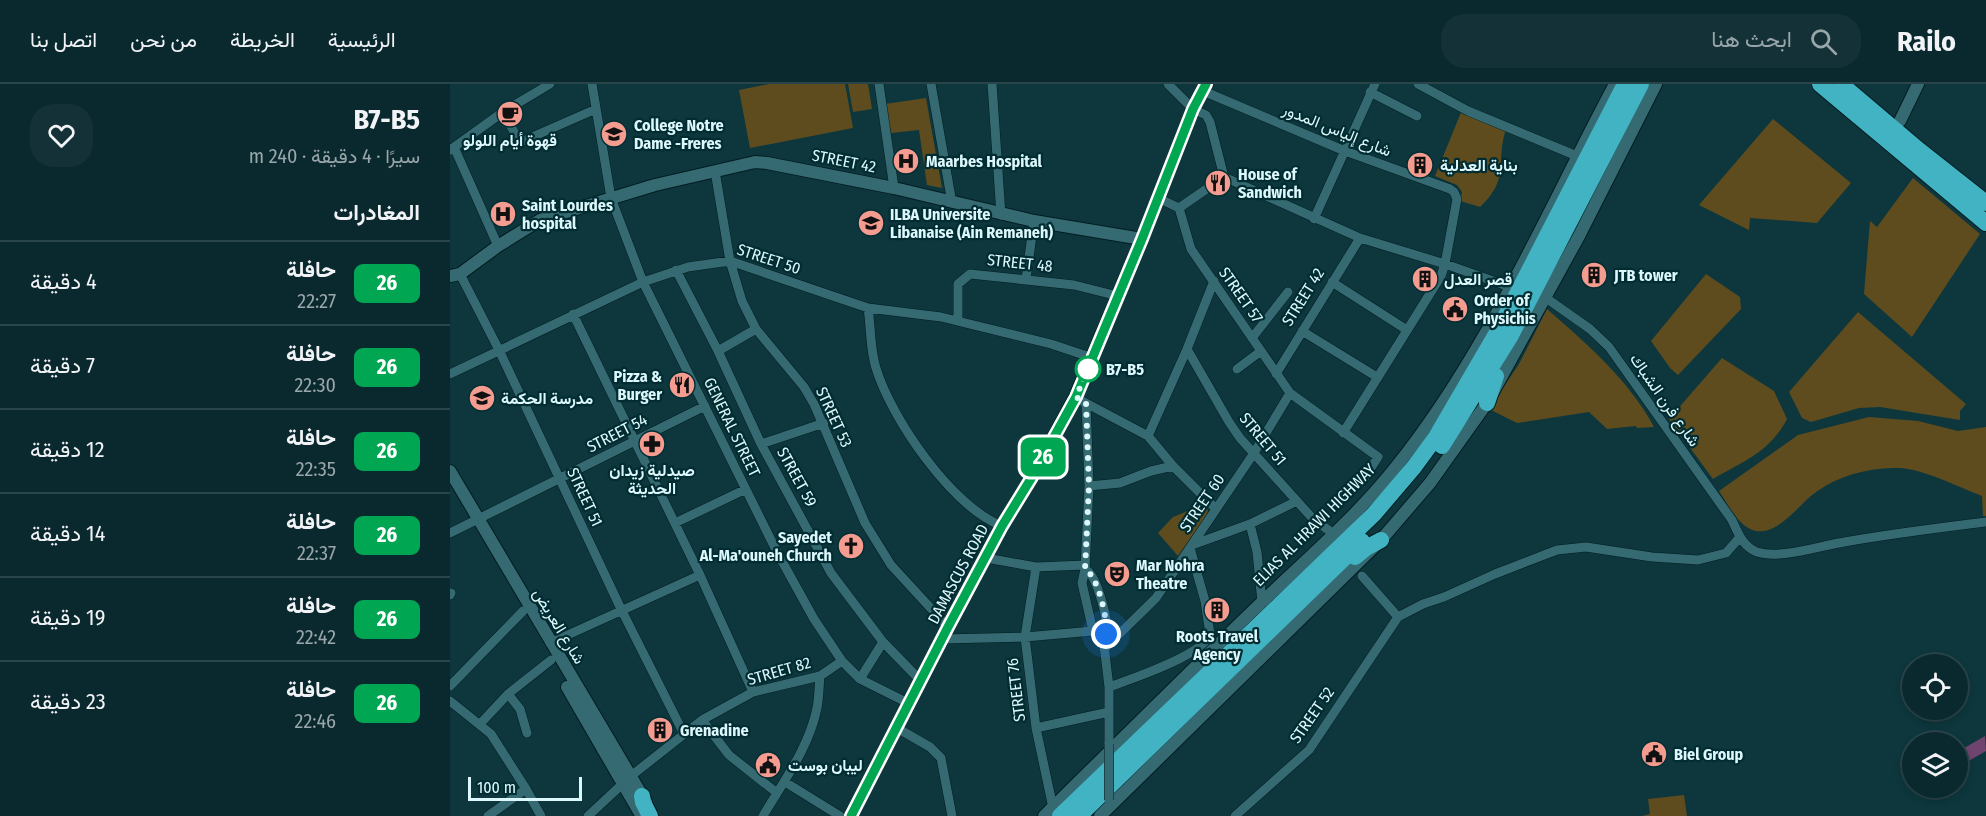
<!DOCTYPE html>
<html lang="ar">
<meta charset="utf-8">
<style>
:root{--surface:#0a292e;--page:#133136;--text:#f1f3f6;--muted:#99a6aa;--line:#2a454a}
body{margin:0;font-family:"Fira Sans Condensed",Vazirmatn,sans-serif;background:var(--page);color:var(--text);direction:rtl;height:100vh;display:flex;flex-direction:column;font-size:22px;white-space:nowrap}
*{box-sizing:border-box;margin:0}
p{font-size:20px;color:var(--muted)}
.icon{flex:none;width:33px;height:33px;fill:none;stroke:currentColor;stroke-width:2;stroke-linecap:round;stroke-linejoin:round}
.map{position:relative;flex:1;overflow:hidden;direction:ltr}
.details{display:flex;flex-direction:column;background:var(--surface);width:450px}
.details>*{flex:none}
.badge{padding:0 12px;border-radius:9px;font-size:21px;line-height:39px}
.buttons{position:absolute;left:1452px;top:570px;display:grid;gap:12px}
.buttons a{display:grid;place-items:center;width:66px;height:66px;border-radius:50%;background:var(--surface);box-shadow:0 3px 9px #0003,0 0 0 2px var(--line);font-size:30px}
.scale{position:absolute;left:18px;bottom:15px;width:114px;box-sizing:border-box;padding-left:6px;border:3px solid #ddf8fc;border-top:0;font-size:16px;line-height:21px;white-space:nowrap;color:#ddf8fc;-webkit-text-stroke:4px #012d32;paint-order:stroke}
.you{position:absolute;width:30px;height:30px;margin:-15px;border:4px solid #fff;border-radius:50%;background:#1a73e8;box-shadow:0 0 0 9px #1a73e833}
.map>.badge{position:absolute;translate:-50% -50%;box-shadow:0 0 0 3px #fff}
h2{padding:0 30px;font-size:22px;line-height:54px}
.round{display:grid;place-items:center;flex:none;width:63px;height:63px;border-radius:24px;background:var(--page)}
.overview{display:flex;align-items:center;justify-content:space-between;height:102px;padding:0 30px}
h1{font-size:28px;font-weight:700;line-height:45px}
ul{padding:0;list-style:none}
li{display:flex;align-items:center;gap:18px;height:84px;padding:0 30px;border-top:2px solid var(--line)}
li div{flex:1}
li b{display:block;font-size:22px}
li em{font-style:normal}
li .badge{min-width:66px;font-weight:700;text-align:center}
header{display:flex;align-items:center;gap:36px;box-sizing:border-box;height:84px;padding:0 30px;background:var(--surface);border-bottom:2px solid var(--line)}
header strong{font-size:28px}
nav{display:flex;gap:33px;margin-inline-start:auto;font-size:21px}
.search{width:420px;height:54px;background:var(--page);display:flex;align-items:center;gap:15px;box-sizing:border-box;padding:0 21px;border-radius:24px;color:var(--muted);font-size:22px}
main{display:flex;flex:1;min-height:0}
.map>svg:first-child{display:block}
.green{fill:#5e4c1e}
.water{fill:#6f446e}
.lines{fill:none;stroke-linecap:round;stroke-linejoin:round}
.street-casing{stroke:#021d21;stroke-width:10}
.secondary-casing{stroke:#021d21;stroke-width:14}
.highway-casing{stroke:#021d21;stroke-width:18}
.street{stroke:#366a72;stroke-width:9}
.secondary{stroke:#366a72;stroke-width:12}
.highway{stroke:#41b3c3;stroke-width:16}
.street-bridge-casing{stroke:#021d21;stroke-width:10;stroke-linecap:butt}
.street-bridge{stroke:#366a72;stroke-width:9}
.line-casing{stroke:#fff;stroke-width:14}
.line{stroke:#00a651;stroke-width:9}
.walk{stroke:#ddf8fc;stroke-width:6;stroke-dasharray:0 10.8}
.stop-dot{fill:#fff;stroke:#00a651;stroke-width:3}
.labels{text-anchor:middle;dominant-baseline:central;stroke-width:4.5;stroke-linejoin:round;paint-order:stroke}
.poi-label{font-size:16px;font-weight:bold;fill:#ddf8fc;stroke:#012d32;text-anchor:start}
.street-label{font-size:16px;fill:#ddf8fc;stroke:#012d32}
.stop-label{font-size:16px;font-weight:bold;fill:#ddf8fc;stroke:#012d32;text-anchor:start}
</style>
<header>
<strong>Railo</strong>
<div class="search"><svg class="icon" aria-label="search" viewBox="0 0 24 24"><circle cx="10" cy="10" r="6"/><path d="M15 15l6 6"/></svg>ابحث هنا</div>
<nav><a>الرئيسية</a><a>الخريطة</a><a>من نحن</a><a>اتصل بنا</a></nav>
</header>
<main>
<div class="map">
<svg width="1536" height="732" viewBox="0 0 1536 732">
<rect width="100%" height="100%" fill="#0d373d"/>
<path class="green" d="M319,0H395L403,44L300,64L289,6Z
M398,0H418L422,25L403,28Z
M476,14L492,104L477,101L469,46L441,49L435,20Z
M1012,26L1056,45C1045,78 1061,94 1030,123L1010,117L1012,108L1007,101L985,92Z
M1323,35L1401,99L1367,139L1300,134L1299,146L1249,121Z
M1463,94L1530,150L1462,253L1414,210L1420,137L1427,143Z
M1256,190L1290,213L1291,225L1228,291L1220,284L1201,257Z
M1097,225C1137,260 1179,296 1204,343L1187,344L1186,342L1157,345L1139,328L1067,339L1039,325L1069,280Z
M1408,228L1516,320L1510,327V336L1430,323L1409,324L1361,338L1352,334L1339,308Z
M1272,274L1324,307L1337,335C1320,368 1294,377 1263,395L1219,335Z
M1419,333L1468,337L1508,347L1536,343V432H1533L1532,412C1511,404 1471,384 1449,384C1421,383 1389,391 1366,408C1349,420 1329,451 1306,447C1289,444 1278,420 1269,407L1348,351Z
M752,421L758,426L757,431L728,472L708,449L723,433Z
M1234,711L1237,732H1192L1200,730L1198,715Z"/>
<path class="water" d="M1535,652L1536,667L1515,679L1509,667Z"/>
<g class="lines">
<defs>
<path id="street" d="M142,0L161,114L193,198L328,470L364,535L392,577L410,595L458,619
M429,0L444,104
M481,0L502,119
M542,0L551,131
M718,0L743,25L756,31L760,38L774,93L910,154L995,180L1060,203
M968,0L1018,27L1127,72
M753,7L895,67L1000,105L1004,108L1007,115L995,180L991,192L893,349
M920,8L967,32
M53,28L68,55L73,57L146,25
M4,63L48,162
M0,66L53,28L100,0
M265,87L280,177L292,217L306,245L354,303L364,320L415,439L441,481L498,543
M708,114L729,124
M729,124L741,165L840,309L928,373L913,396
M729,124L774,93
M864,135L925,0
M226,186L268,267L311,360L381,489L433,558L470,596
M10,190L49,266L171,525L234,650
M576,195L584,137
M882,198L957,246
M1096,214L1140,245L1159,263L1282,436C1288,449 1293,463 1307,468C1329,475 1366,463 1389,459C1438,450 1487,444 1536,438
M418,224C421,243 420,266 426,284C441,334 502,423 552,442
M123,230L250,491L303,608
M508,237V200L520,190L624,201L668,212
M852,247L927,293
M802,254L838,208
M737,265L779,338L790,354L864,436L884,450
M268,267L306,245
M787,285L811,267
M0,290L193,198L238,183L280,177L418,224L491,233L601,260L643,274
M826,290L910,154
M632,317L698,352L723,382L766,425
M698,352L737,265L764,197
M311,360L374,339
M639,402L670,399L701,387L723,382
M225,439L296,405
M800,440L807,468L812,518
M0,449L255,322
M742,461L800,440L847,417
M536,474L586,483L635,481
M586,483L575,553L586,644L603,724
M635,485C647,491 656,530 657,544C657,549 655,554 653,558L643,547L632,499L635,485L639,402L636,319
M912,492L948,533
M0,511L1,509
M492,555L575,553L643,547
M100,559L250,491
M654,561L659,603V660
M654,565L706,514L804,369L840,309
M410,595L433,558
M0,602L73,527
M659,603C681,595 754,571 760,550L755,517L740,464
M58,610L70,625L77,649
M0,617L41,650L76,705L91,732
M252,636L279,671L327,709
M30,640L58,610L101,576
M447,644L480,663L491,674L502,732
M586,644L659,628
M335,698L390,732
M38,732L76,705
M138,732L181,692L252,636L303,608L370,592L392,577
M313,732C333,698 359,664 367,624C369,614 369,602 370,592
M785,732L859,666L948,533L973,520L994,513L1045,490L1107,466L1136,463L1202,473L1248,476L1276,469L1290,453"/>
<path id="secondary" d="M1450,37L1468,0
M0,192L10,190L48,162L90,136L205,101L305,78L317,79L444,104L584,137L692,155
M0,387L196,718
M117,603L191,731
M401,732L498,543L552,442L582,393L625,313L692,155L743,25L756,0
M594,732C667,660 739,588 813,517C858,474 906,433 945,384C1038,269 1096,129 1165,0
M650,732L931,456L980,399L1037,319L1129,152L1206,0"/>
<path id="highway" d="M1370,0L1536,139
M1391,0L1469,66L1536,119
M1037,319L1046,292
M992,362L1060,253L1191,0
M905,473L916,464L931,456
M192,712L193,718L200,732
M610,732L924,430L964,383L986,353L1049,245L1175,0
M629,732L912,457"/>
</defs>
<use href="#street" class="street-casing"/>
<use href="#secondary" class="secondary-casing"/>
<use href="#highway" class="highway-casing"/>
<use href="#street" class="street"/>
<use href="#secondary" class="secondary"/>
<use href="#highway" class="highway"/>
<defs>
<path id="street-bridge" d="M659,660V716"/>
</defs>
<use href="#street-bridge" class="street-bridge-casing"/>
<use href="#street-bridge" class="street-bridge"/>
</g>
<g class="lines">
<defs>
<path id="line" d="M401,732L498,543L552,442L582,393L626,313L692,155L743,25L756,0"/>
</defs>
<use href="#line" class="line-casing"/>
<use href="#line" class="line"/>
<path class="walk" d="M638,285L626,313L636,319L639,402L635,485C648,492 658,536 656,550"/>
</g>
<defs>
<symbol id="cafe-disc" viewBox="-11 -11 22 22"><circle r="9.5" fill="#f59c90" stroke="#012d32"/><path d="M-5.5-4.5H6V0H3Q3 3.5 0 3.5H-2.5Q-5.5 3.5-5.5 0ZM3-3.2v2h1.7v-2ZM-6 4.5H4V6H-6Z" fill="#111"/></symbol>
<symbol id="school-disc" viewBox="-11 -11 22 22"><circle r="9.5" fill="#f59c90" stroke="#012d32"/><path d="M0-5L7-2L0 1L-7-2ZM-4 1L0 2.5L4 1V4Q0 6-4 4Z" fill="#111"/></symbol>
<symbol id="hospital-disc" viewBox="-11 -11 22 22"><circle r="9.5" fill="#f59c90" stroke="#012d32"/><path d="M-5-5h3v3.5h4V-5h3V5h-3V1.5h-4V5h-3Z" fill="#111"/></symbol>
<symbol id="building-disc" viewBox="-11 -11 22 22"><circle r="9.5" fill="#f59c90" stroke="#012d32"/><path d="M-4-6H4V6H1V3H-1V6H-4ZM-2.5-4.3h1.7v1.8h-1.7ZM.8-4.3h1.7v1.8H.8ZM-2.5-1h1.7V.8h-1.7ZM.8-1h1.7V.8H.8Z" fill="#111"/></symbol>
<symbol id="restaurant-disc" viewBox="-11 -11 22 22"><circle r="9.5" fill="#f59c90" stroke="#012d32"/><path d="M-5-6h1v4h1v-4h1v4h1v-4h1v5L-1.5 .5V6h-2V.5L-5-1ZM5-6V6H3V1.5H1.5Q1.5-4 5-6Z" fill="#111"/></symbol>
<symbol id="university-disc" viewBox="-11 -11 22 22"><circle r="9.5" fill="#f59c90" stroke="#012d32"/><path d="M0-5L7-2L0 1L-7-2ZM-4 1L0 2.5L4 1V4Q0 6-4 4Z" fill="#111"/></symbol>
<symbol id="civic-disc" viewBox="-11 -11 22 22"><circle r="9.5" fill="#f59c90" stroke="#012d32"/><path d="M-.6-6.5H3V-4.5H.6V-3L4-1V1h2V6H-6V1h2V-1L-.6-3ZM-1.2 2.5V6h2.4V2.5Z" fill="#111"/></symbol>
<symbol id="pharmacy-disc" viewBox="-11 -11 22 22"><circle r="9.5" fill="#f59c90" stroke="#012d32"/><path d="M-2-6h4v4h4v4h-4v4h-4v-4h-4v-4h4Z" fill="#111"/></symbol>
<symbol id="church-disc" viewBox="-11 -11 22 22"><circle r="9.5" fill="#f59c90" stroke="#012d32"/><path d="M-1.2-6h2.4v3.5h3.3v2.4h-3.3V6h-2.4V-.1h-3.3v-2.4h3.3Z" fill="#111"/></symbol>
<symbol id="theatre-disc" viewBox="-11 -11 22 22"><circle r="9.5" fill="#f59c90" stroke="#012d32"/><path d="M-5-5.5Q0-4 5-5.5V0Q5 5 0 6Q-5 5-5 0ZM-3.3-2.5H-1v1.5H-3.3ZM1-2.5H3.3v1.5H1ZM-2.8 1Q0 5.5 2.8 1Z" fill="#111"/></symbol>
</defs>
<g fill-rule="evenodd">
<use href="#cafe-disc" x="45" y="15" width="30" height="30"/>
<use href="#school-disc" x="149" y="35" width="30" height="30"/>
<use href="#hospital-disc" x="441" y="62" width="30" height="30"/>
<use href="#building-disc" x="955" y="66" width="30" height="30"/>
<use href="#restaurant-disc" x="753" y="84" width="30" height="30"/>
<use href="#hospital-disc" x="38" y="115" width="30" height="30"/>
<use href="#university-disc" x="406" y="124" width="30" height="30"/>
<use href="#building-disc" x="1129" y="176" width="30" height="30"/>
<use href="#building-disc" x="960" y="180" width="30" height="30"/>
<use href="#civic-disc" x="990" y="210" width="30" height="30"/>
<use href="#restaurant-disc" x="217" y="286" width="30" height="30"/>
<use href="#school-disc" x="17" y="299" width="30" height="30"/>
<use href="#pharmacy-disc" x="187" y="345" width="30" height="30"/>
<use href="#church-disc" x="386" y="447" width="30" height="30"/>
<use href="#theatre-disc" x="652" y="475" width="30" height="30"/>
<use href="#building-disc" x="752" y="511" width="30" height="30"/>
<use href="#building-disc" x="195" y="631" width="30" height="30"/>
<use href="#civic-disc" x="1189" y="655" width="30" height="30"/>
<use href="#civic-disc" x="303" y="666" width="30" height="30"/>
</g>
<circle class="stop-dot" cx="638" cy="285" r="12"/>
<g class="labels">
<g class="poi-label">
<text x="184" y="41">College Notre<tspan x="184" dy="18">Dame -Freres</tspan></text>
<text x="60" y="56" text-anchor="middle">قهوة أيام اللولو</text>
<text x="476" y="77">Maarbes Hospital</text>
<text x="990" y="81">بناية العدلية</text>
<text x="788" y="90">House of<tspan x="788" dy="18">Sandwich</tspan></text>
<text x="72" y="121">Saint Lourdes<tspan x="72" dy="18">hospital</tspan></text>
<text x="440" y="130">ILBA Universite<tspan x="440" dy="18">Libanaise (Ain Remaneh)</tspan></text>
<text x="1164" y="191">JTB tower</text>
<text x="994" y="195">قصر العدل</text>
<text x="1024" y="216">Order of<tspan x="1024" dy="18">Physichis</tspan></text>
<text x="212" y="292" text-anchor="end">Pizza &amp;<tspan x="212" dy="18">Burger</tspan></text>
<text x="51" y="314">مدرسة الحكمة</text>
<text x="202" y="386" text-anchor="middle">صيدلية زيدان<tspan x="202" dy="18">الحديثة</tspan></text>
<text x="382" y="453" text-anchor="end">Sayedet<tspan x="382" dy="18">Al-Ma'ouneh Church</tspan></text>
<text x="686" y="481">Mar Nohra<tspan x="686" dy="18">Theatre</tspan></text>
<text x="767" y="552" text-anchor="middle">Roots Travel<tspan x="767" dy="18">Agency</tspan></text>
<text x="230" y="646">Grenadine</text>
<text x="1224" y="670">Biel Group</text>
<text x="338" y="681">ليبان بوست</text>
</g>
<g class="street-label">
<text transform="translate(887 46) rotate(22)">شارع إلياس المدور</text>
<text transform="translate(394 77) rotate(11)">STREET 42</text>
<text transform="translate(319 175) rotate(18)">STREET 50</text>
<text transform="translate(570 179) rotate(6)">STREET 48</text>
<text transform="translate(791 211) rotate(55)">STREET 57</text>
<text transform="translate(853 213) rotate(-58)">STREET 42</text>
<text transform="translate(1215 316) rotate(55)">شارع فرن الشباك</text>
<text transform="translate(384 333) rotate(65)">STREET 53</text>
<text transform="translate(282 343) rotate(64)">GENERAL STREET</text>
<text transform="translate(167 349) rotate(-27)">STREET 54</text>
<text transform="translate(813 355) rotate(50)">STREET 51</text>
<text transform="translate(347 393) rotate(61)">STREET 59</text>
<text transform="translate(135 413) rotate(65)">STREET 51</text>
<text transform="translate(752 419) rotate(-56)">STREET 60</text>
<text transform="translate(864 441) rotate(-45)">ELIAS AL HRAWI HIGHWAY</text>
<text transform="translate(508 490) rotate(-62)">DAMASCUS ROAD</text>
<text transform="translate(109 542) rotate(59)">شارع العريض</text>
<text transform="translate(329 587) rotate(-16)">STREET 82</text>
<text transform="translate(566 606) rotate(-97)">STREET 76</text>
<text transform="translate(862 631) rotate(-55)">STREET 52</text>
</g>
<g class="stop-label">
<text x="656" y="285">B7-B5</text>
</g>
</g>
</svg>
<div class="buttons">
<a><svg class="icon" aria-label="locate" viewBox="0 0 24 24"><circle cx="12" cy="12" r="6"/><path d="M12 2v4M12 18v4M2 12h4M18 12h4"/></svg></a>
<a><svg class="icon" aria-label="layers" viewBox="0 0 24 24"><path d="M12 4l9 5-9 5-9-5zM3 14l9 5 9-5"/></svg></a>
</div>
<div class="scale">100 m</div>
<div class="you" style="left:656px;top:550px"></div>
<b class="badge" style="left:593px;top:373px;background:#00a651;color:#fff">26</b>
</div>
<section class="details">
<div class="overview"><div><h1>B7-B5</h1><p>سيرًا · 4 دقيقة · 240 m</p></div><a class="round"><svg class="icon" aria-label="heart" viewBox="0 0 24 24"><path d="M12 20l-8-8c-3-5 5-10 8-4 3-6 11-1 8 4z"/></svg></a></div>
<h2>المغادرات</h2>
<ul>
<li><span class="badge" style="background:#00a651;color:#fff">26</span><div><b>حافلة</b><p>22:27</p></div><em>4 دقيقة</em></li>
<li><span class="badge" style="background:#00a651;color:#fff">26</span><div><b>حافلة</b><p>22:30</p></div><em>7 دقيقة</em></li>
<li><span class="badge" style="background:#00a651;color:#fff">26</span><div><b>حافلة</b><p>22:35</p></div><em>12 دقيقة</em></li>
<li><span class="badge" style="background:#00a651;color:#fff">26</span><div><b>حافلة</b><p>22:37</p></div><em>14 دقيقة</em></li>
<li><span class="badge" style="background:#00a651;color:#fff">26</span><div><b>حافلة</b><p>22:42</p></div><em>19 دقيقة</em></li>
<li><span class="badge" style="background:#00a651;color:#fff">26</span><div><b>حافلة</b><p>22:46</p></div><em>23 دقيقة</em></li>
</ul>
</section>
</main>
